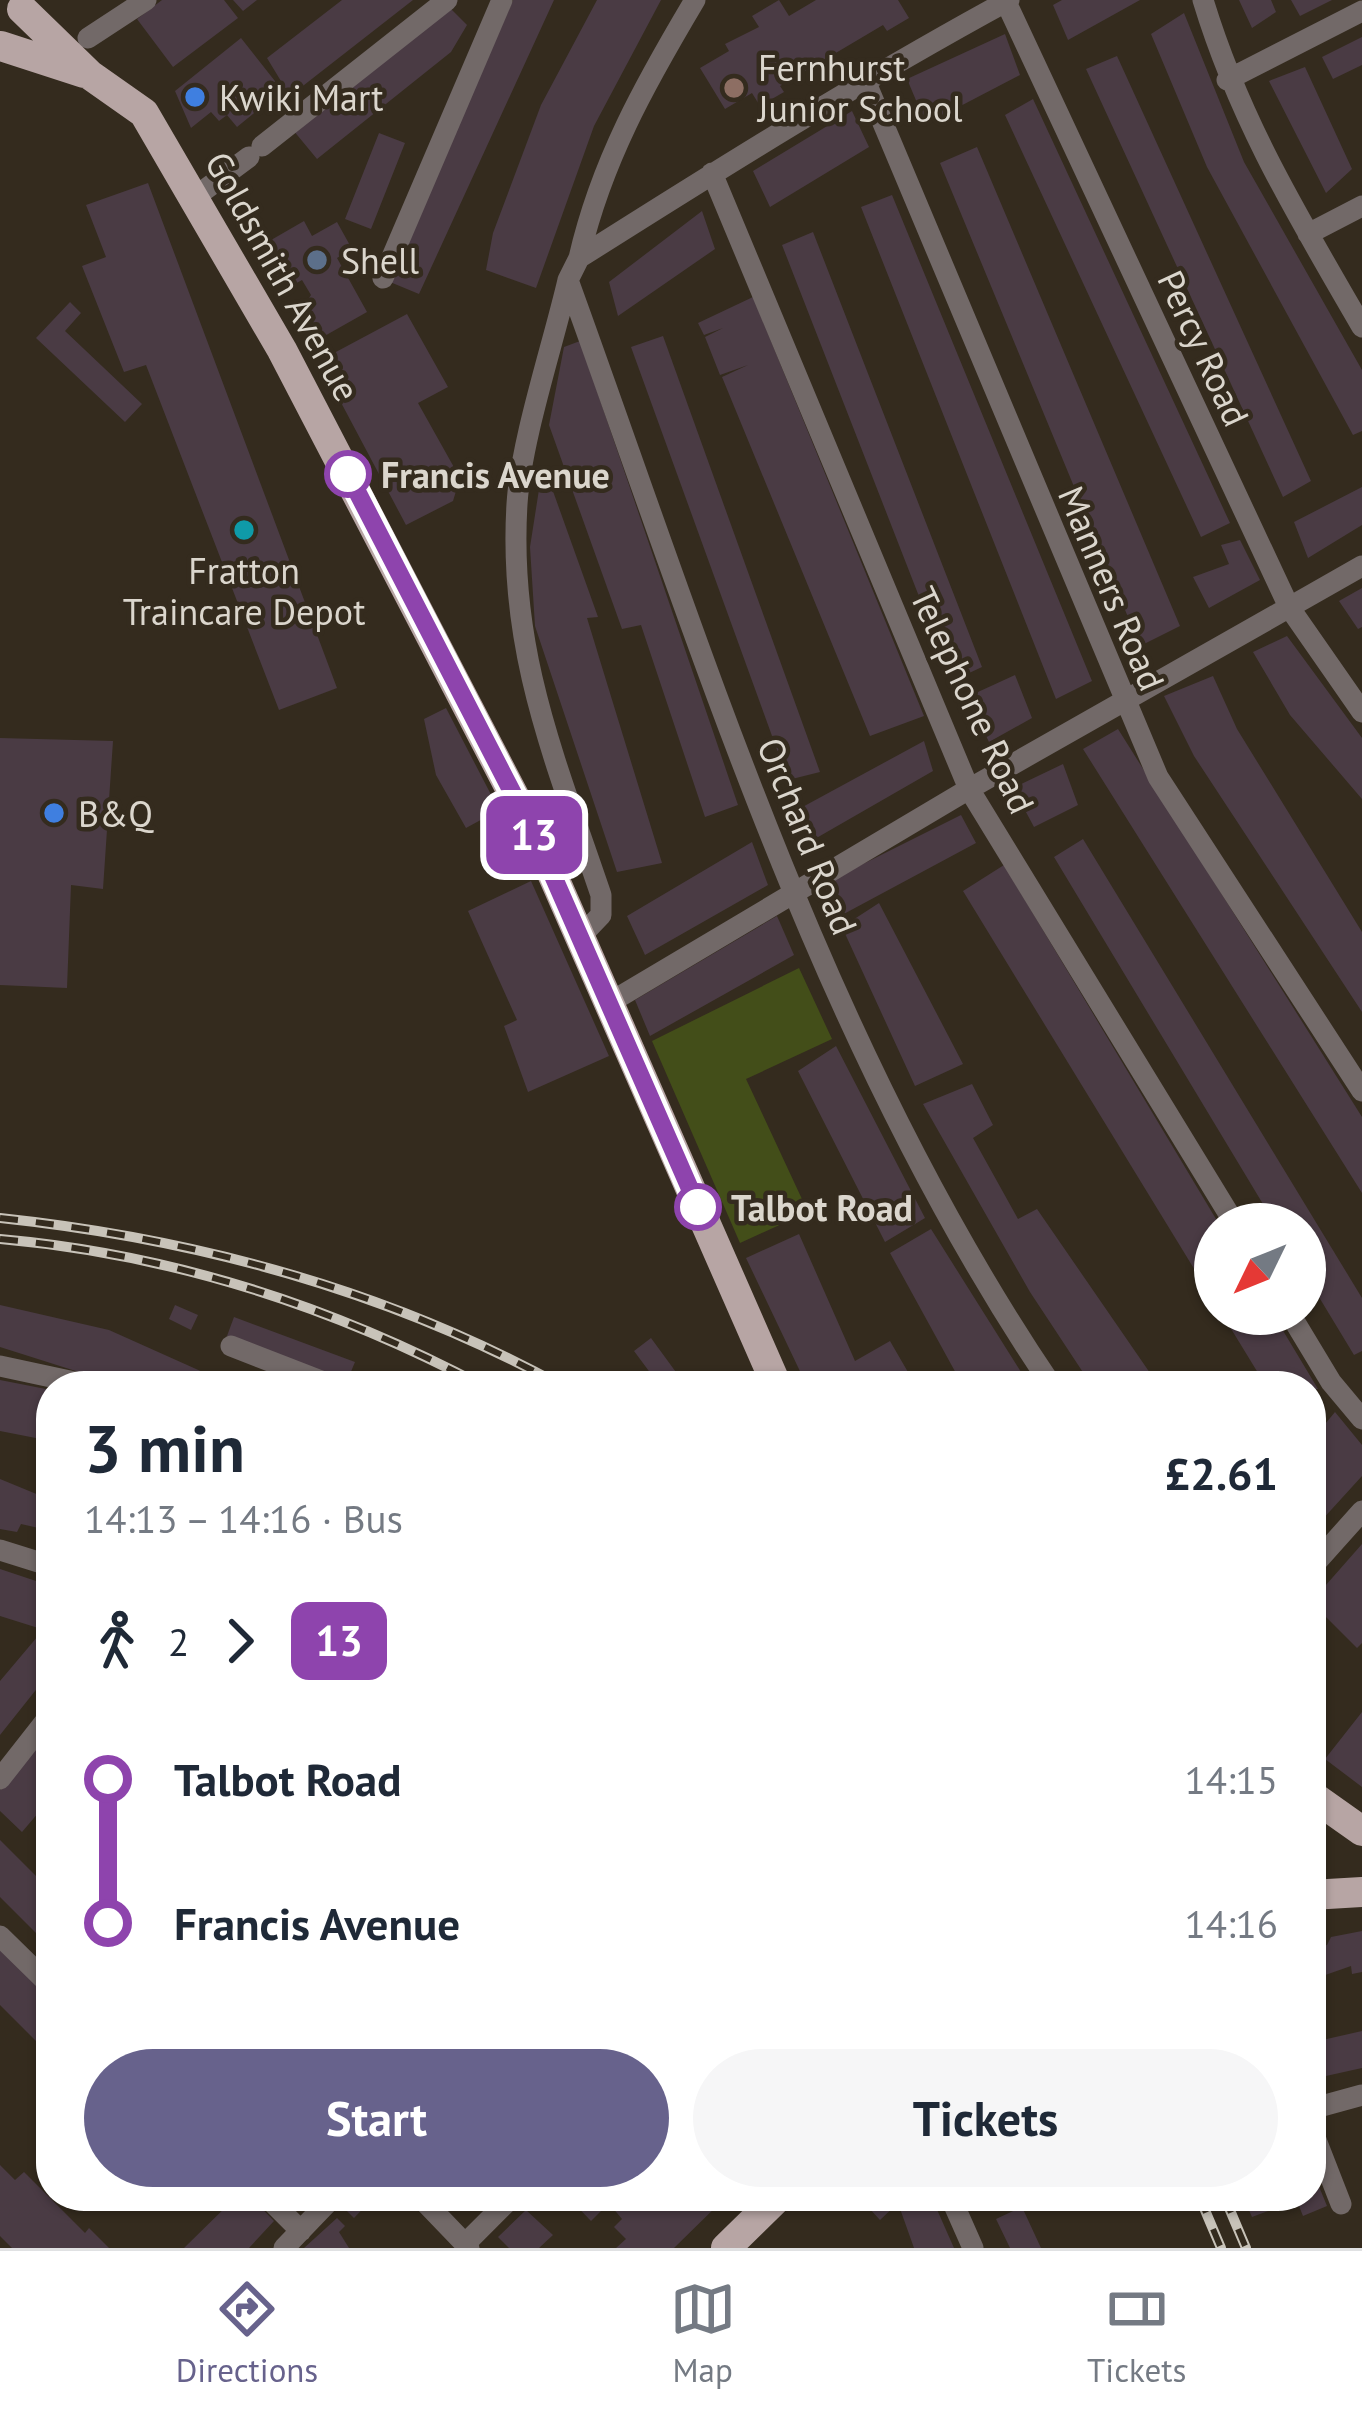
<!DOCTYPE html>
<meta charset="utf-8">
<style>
:root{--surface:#fff;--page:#f6f6f7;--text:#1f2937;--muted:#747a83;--line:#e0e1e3;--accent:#67628c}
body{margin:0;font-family:"PT Sans",sans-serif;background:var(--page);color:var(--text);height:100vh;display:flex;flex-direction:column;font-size:45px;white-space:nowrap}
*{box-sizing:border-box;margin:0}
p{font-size:39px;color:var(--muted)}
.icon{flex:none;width:66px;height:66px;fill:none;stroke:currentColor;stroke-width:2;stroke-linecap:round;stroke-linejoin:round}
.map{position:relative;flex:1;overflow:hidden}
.details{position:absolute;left:36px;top:1371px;width:1290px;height:840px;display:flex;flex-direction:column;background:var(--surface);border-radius:48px;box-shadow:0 3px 9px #0004}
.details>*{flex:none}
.badge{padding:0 24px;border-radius:18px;font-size:42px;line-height:78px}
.needle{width:78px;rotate:227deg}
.fabs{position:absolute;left:1194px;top:1203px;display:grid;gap:24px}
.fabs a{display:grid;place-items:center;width:132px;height:132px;border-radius:50%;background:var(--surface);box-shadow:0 3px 9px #0004;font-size:60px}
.map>.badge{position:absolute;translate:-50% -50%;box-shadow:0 0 0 6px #fff}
.legs{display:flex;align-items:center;gap:18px;height:132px;padding:0 48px;font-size:39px}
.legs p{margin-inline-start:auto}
.headline{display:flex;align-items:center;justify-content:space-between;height:204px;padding:0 48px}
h1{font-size:66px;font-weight:700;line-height:90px}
.cta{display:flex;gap:24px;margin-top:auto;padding:24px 48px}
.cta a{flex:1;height:138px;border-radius:72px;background:var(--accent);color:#fff;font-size:48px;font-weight:700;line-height:138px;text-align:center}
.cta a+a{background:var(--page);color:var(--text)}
ul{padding:0 48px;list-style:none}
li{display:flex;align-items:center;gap:42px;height:144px;font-size:45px}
li i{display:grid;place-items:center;width:18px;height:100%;margin:0 15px;background:currentColor}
li i::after{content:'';width:30px;height:30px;margin:-15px;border:9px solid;border-radius:50%;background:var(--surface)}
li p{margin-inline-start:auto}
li:first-child i{background:linear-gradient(#0000 50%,currentColor 0)}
li:last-child i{background:linear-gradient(currentColor 50%,#0000 0)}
.dock{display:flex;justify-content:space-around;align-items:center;height:168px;border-top:3px solid var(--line);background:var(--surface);font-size:33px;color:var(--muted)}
.dock a{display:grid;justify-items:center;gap:6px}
.dock .current{color:var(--accent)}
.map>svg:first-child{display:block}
.green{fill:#434e19}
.building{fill:#4a3b44}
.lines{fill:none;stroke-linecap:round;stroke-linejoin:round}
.minor{stroke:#726968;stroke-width:21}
.primary{stroke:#b7a5a4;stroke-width:30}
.rail-casing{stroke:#c8c3b9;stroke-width:10}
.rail{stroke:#342b1e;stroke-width:6;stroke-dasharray:18;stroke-linecap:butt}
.line-1-casing{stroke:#fff;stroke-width:27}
.line-1{stroke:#8e44ad;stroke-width:18}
.education-dot{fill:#8d6e63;stroke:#342b1e;stroke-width:4.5}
.shop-dot{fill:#3f7fe0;stroke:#342b1e;stroke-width:4.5}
.service-dot{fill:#5c6f8a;stroke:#342b1e;stroke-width:4.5}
.stop-1-dot{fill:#fff;stroke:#8e44ad;stroke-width:6}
.culture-dot{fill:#0f9aa8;stroke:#342b1e;stroke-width:4.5}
.labels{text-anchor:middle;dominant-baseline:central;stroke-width:9;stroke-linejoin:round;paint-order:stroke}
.poi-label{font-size:36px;fill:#dbd6cd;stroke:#342b1e;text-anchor:start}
.street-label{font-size:36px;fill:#dbd6cd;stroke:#342b1e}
.stop-label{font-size:36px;font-weight:bold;fill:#dbd6cd;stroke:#342b1e;text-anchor:start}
</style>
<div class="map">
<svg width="1362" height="2248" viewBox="0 0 1362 2248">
<rect width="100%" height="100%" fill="#342b1e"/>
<path class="green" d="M799,968L832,1039L746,1079L808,1212L740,1243L652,1041Z"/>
<path class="building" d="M162,0H224L238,18L173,67L137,19Z
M233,0H257L243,11Z
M342,0H413L290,96L267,58Z
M513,0H554L419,294L390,282Z
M597,0H661L594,126L536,288L486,270L493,233L541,105Z
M779,0L789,16L816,0H898L909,18L887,31L883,25L780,86L784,92L760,106L752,93L725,109L700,68L729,51L725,44L759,27L752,16Z
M1062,0H1140L1068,40L1053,5Z
M1239,0H1271L1276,12L1252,28Z
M1291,0H1332L1300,16Z
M450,8L467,25L451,52L317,159L293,130Z
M1184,13L1244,162L1362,370V431L1353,435L1207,167L1151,34Z
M1005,34L1020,75L926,124L907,79Z
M1362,37V65L1333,79L1322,57Z
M241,38L282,90L237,127L227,115L219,121L211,112L191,128L175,91Z
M1117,56L1311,481L1283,497L1086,69Z
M1305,67L1352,169L1326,193L1269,81Z
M1033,99L1230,523L1201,537L1005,115Z
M852,111L869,147L770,207L753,171Z
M379,133L405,143L371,229L345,219Z
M977,147L1180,626L1140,646L940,163Z
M148,183L337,688L279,710L146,365L124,372L82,266L106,257L86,205Z
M892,195L1092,681L1056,699L861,207Z
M702,211L715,249L618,316L609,282Z
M304,221L312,236L337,222L352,249L337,258L367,312L321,338L303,307L311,295L302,280L284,290L259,247Z
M813,232L982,667L952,681L782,245Z
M753,297L924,716L870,736L722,377L748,365L720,375L705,337L723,328L704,335L698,323Z
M70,302L81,313L65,331L142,404L125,422L36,338Z
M407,314L448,387L418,403L460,478L453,501L406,525L319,361Z
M663,336L820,772L788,780L631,347Z
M580,341L738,805L705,817L641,625L622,629L549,425L564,347Z
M549,480L598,617L587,618L662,863L617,872L535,626L530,547L540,483Z
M1362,487V525L1308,558L1294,522Z
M1240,540L1260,580L1209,608L1193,577L1229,564L1221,545Z
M1362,588V627L1358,629L1339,601Z
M1287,636L1362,738V799L1290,715L1253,652Z
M1015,675L1032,718L989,742L967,697Z
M1213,676L1237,729L1362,932V1012L1194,756L1164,696Z
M446,708L499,810L466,828L436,775L424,719Z
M1118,729L1362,1117V1193L1083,749Z
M0,738L113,741L103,889L71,885L67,988L0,985Z
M924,741L933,771L806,844L797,810Z
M1063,764L1078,805L1034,827L1013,788Z
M961,815L976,843L840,916L823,884Z
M1083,839L1362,1298V1351L1354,1355L1305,1274V1224H1275L1054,857Z
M752,842L768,885L645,955L627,916Z
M1004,865L1219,1224L1215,1303L963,891Z
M531,881L609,1056L528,1092L504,1026L517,1020L468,911Z
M879,903L963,1064L915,1086L842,927Z
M777,916L794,955L650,1036L635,1000Z
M836,1046L925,1218L885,1242L798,1071Z
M972,1084L993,1125L973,1138L1018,1219L1037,1209L1159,1386H1092L1030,1292L923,1104Z
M931,1229L1026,1380L1017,1386H963L890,1253Z
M799,1234L855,1361L890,1341L916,1386H807L746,1258Z
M0,1305L109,1330L234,1386H123L0,1347Z
M175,1305L198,1315L191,1330L169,1319Z
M1222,1314H1273L1318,1389L1266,1386Z
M234,1317L355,1362L345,1386L227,1336Z
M651,1338L681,1379L673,1386H660L634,1351Z
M0,1380L51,1390V1441L0,1431Z
M1335,1412L1362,1445V1476L1311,1532V1441Z
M0,1479L51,1500V1544L42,1542L43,1529L21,1524L17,1532L0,1529Z
M1362,1544V1643L1357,1648L1311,1602Z
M0,1569L51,1586V1632L0,1616Z
M38,1636L51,1648V1671L0,1735V1681Z
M1362,1712V1787L1325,1759Z
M43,1733L51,1741V1798L22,1832L0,1811V1790Z
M0,1840L51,1891V1948L0,1897Z
M1362,1931V1972L1352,1974L1351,1966L1311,1980V1949L1327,1945L1331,1937Z
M0,1946L51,1998V2056L0,2005Z
M1362,2031V2068L1326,2076L1318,2041Z
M0,2165L15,2180L24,2172L85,2233L89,2228L109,2248H12L0,2236Z
M1311,2167L1327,2206L1303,2216L1295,2196H1311Z
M237,2196H250L274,2221L249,2248H184Z
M353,2196H375L354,2218L343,2207Z
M567,2196H616L591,2221Z
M624,2196H727L674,2248H616L626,2239L614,2227L622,2219L612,2207Z
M858,2196H931L954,2248H914L898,2203L880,2220Z
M1072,2196H1095L1097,2200L1078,2209Z
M1261,2196L1268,2211L1252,2217L1245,2201Z
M1022,2207L1041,2248H1010L996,2219Z
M526,2210L553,2235L539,2248H509L498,2237Z
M337,2218L345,2226L339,2232L349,2248H304Z"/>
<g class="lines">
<path class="minor" d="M1203,0C1240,122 1299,218 1362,327
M1006,2L1289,607L1362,712
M88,38L146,0
M864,78L1158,777L1362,1091
M1227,80L1362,11
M262,146L447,0
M712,173L969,789L1235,1224
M195,197L249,157
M1308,234L1362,206
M579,258C601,162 645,84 695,0
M383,278L502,0
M568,280C705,658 824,1050 1052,1386
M580,937L601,915V895C555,759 508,651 517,504C521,440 553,345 568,280L579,258C721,168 862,80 1009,0
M609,1003L969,789L1362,566
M1290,1314L1331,1382L1362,1419
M231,1346L334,1386
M0,1366L93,1386
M0,1550L51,1566
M1311,1568L1362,1511
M0,1779L51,1714
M0,1936L51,1986
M1311,2109L1362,2095
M1311,2127L1341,2204
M266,2196L301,2231
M419,2196L469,2248
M950,2196L973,2248
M465,2244L513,2196
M284,2248L334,2196"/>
<path class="primary" d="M22,9L90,75L144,113L282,350L540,846L777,1386
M1,46L84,73
M1311,1795L1362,1831
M1311,1895L1362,1892
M726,2248L779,2196"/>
<defs>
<path id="rail" d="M0,1218C198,1239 387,1290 562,1386
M0,1239C170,1254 332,1306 483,1386
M1199,2196L1221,2248
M1224,2196L1246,2248"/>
</defs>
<use href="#rail" class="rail-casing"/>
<use href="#rail" class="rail"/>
</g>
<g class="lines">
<defs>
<path id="line-1" d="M348,474L540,846L698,1207"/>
</defs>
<use href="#line-1" class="line-1-casing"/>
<use href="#line-1" class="line-1"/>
</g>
<circle class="education-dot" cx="734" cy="88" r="12"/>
<g class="shop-dot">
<circle cx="195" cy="97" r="12"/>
<circle cx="54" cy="813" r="12"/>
</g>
<circle class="service-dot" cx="317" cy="260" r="12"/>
<g class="stop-1-dot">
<circle cx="348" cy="474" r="21"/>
<circle cx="698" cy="1207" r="21"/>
</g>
<circle class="culture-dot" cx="244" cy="530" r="12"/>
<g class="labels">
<g class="poi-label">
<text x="758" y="67">Fernhurst<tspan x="758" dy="41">Junior School</tspan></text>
<text x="219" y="97">Kwiki Mart</text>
<text x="341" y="260">Shell</text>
<text x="244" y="570" text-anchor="middle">Fratton<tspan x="244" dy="41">Traincare Depot</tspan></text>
<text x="78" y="813">B&amp;Q</text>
</g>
<g class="street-label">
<text transform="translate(283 276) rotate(61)">Goldsmith Avenue</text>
<text transform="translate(1204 348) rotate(65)">Percy Road</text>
<text transform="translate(1112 588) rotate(67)">Manners Road</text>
<text transform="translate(973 700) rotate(65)">Telephone Road</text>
<text transform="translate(808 836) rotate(68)">Orchard Road</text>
</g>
<g class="stop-label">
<text x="381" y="474">Francis Avenue</text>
<text x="731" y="1207">Talbot Road</text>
</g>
</g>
</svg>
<div class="fabs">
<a><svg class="needle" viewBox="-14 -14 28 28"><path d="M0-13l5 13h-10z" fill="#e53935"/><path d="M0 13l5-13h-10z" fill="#747a83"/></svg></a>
</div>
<b class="badge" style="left:534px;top:835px;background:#8e44ad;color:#fff">13</b>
<section class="details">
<div class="headline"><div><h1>3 min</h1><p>14:13 – 14:16 · Bus</p></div><b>£2.61</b></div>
<div class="legs"><svg class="icon" aria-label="walk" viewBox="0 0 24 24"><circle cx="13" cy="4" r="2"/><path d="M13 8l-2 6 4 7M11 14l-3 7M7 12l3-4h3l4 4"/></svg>2<svg class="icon" aria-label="forward" viewBox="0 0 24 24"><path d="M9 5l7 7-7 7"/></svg><b class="badge" style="background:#8e44ad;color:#fff">13</b></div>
<ul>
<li><i style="color:#8e44ad"></i><b>Talbot Road</b><p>14:15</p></li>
<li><i style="color:#8e44ad"></i><b>Francis Avenue</b><p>14:16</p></li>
</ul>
<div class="cta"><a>Start</a><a>Tickets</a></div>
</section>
</div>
<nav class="dock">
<a class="current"><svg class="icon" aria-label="directions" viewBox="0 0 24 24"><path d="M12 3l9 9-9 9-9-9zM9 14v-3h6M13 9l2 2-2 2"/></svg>Directions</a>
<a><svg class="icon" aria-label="map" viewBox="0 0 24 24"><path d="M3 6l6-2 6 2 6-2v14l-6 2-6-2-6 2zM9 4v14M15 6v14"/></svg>Map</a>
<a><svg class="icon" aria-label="tickets" viewBox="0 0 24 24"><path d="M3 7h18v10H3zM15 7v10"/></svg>Tickets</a>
</nav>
